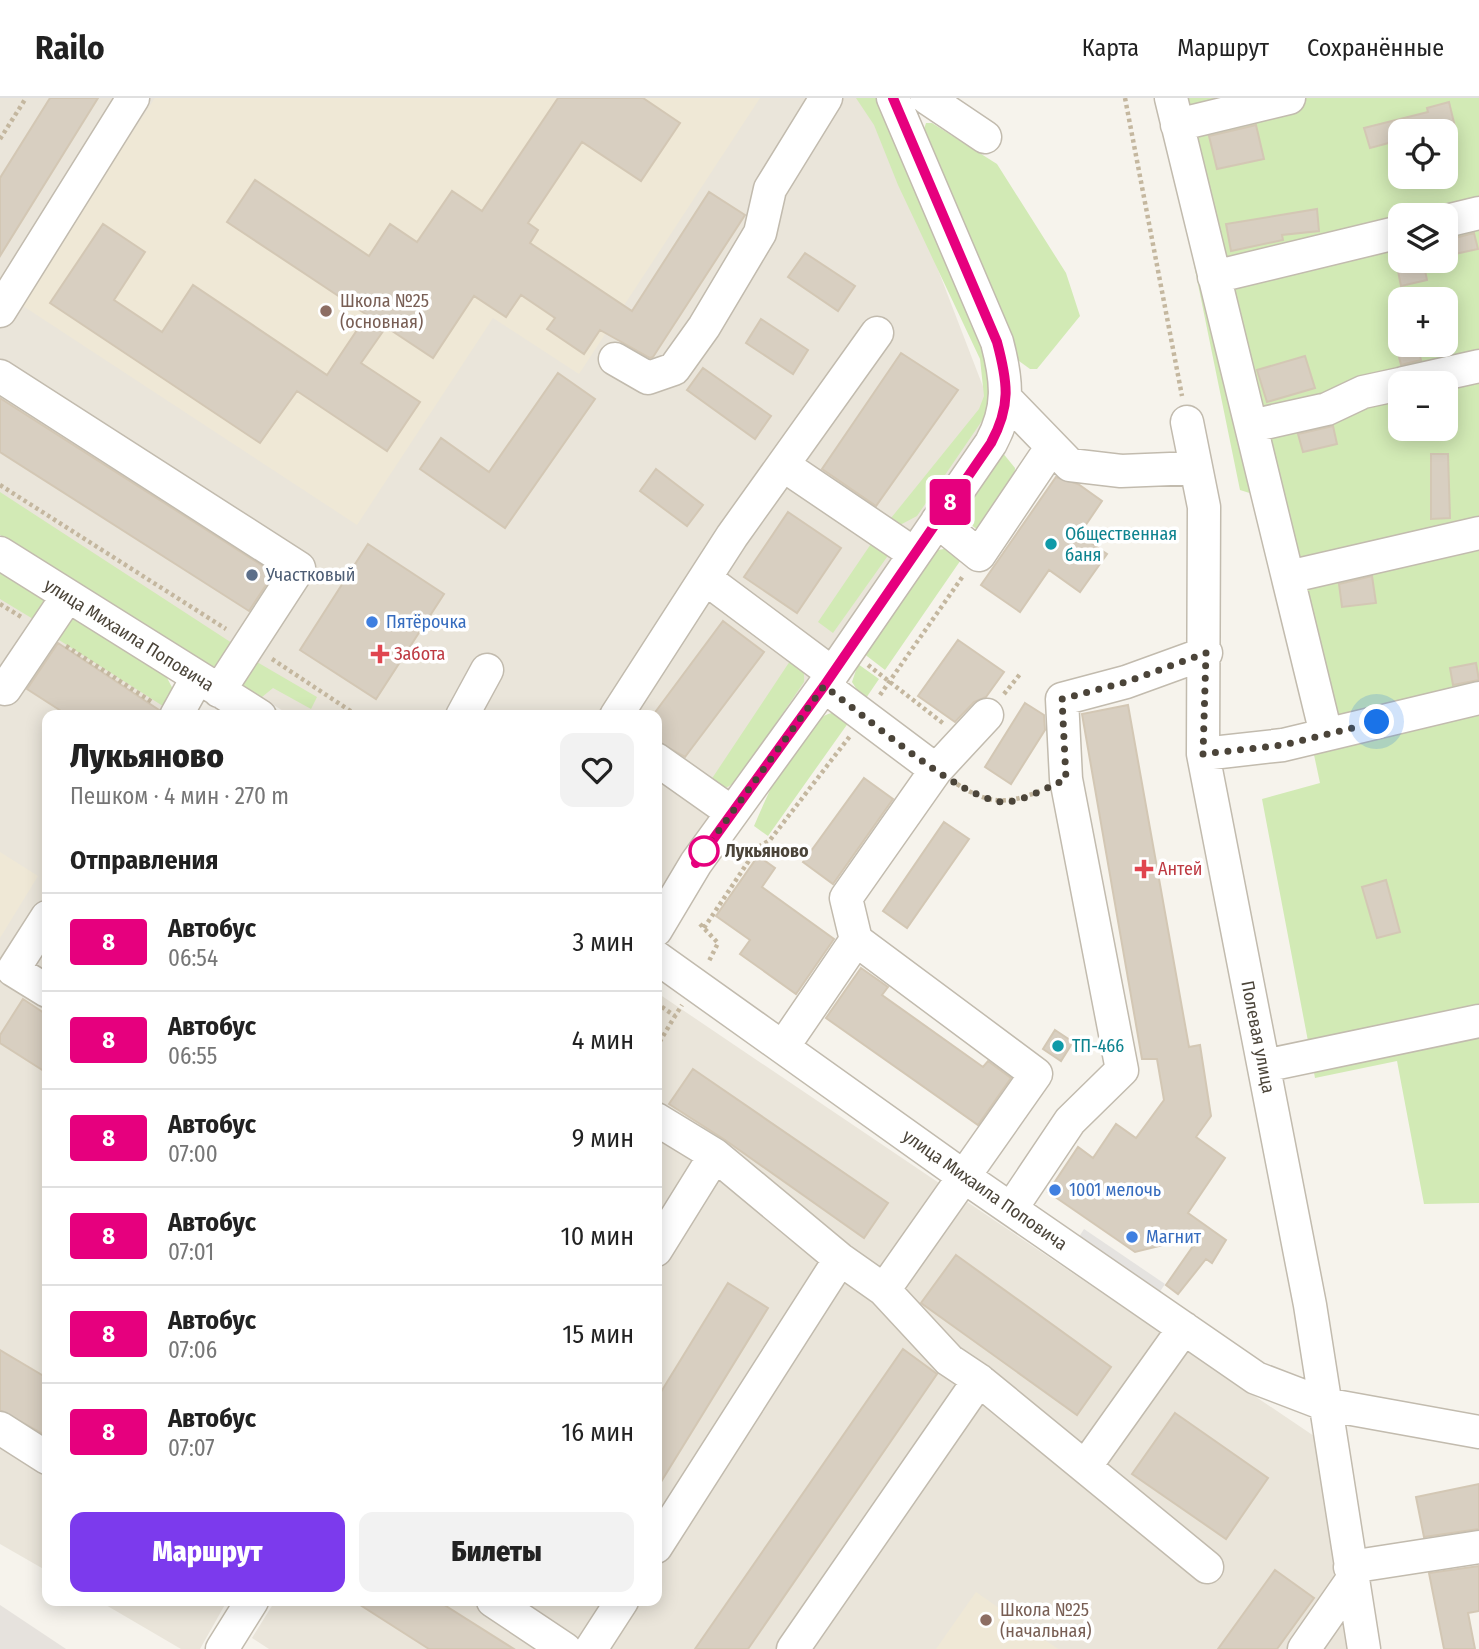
<!DOCTYPE html>
<html lang="ru">
<meta charset="utf-8">
<style>
:root{--surface:#fff;--page:#f2f2f2;--text:#222;--muted:#767676;--line:#e0e0e0;--accent:#7c3aed}
body{margin:0;font-family:"Fira Sans Condensed",sans-serif;background:var(--page);color:var(--text);height:100vh;display:flex;flex-direction:column;font-size:26px;white-space:nowrap}
*{box-sizing:border-box;margin:0}
p{font-size:23px;color:var(--muted)}
.icon{flex:none;width:38px;height:38px;fill:none;stroke:currentColor;stroke-width:2;stroke-linecap:round;stroke-linejoin:round}
.map{position:relative;flex:1;overflow:hidden}
.details{position:absolute;left:42px;top:612px;width:620px;height:896px;display:flex;flex-direction:column;background:var(--surface);border-radius:14px;box-shadow:0 4px 18px #0003}
.details>*{flex:none}
.badge{padding:0 14px;border-radius:5px;font-size:24px;line-height:46px}
.tools{position:absolute;left:1388px;top:21px;display:grid;gap:14px}
.tools a{display:grid;place-items:center;width:70px;height:70px;border-radius:14px;background:var(--surface);box-shadow:0 4px 18px #0003;font-size:35px}
.you{position:absolute;width:35px;height:35px;margin:-18px;border:5px solid #fff;border-radius:50%;background:#1a73e8;box-shadow:0 0 0 10px #1a73e833}
.map>.badge{position:absolute;translate:-50% -50%;box-shadow:0 0 0 4px #fff}
h2{padding:0 28px;font-size:26px;line-height:63px}
.round{display:grid;place-items:center;flex:none;width:74px;height:74px;border-radius:14px;background:var(--page)}
.head{display:flex;align-items:center;justify-content:space-between;height:119px;padding:0 28px}
h1{font-size:33px;font-weight:800;line-height:52px}
.cta{display:flex;gap:14px;margin-top:auto;padding:14px 28px}
.cta a{flex:1;height:80px;border-radius:14px;background:var(--accent);color:#fff;font-size:28px;font-weight:800;line-height:80px;text-align:center}
.cta a+a{background:var(--page);color:var(--text)}
ul{padding:0;list-style:none}
li{display:flex;align-items:center;gap:21px;height:98px;padding:0 28px;border-top:2px solid var(--line)}
li div{flex:1}
li b{display:block;font-size:26px}
li em{font-style:normal}
li .badge{min-width:77px;font-weight:700;text-align:center}
header{display:flex;align-items:center;gap:42px;box-sizing:border-box;height:98px;padding:0 35px;background:var(--surface);border-bottom:2px solid var(--line)}
header strong{font-size:33px}
nav{display:flex;gap:38px;margin-inline-start:auto;font-size:24px}
.map>svg:first-child{display:block}
.residential{fill:#eae5da}
.industrial{fill:#e6e2dd}
.education{fill:#efe8d6}
.green{fill:#d2eab5;fill-rule:evenodd}
.parking{fill:#e5e3e0}
.building{fill:#d8cfc1;stroke:#d3c7b4;stroke-width:2}
.lines{fill:none;stroke-linecap:round;stroke-linejoin:round}
.minor-casing{stroke:#c2bbae;stroke-width:35}
.path{stroke:#c4b79f;stroke-width:4.5;stroke-dasharray:3.5 3.5;stroke-linecap:butt}
.minor{stroke:#fff;stroke-width:32}
.line-casing{stroke:#fff;stroke-width:16}
.line{stroke:#e6007e;stroke-width:10}
.walk{stroke:#4b4439;stroke-width:7;stroke-dasharray:0 12.6}
.education-dot{fill:#8d6e63;stroke:#fff;stroke-width:2.5}
.culture-dot{fill:#0f9aa8;stroke:#fff;stroke-width:2.5}
.service-dot{fill:#5c6f8a;stroke:#fff;stroke-width:2.5}
.shop-dot{fill:#3f7fe0;stroke:#fff;stroke-width:2.5}
.health-dot{fill:#e0444e;stroke:#fff;stroke-width:2.5}
.stop-dot{fill:#fff;stroke:#e6007e;stroke-width:3.5}
.labels{text-anchor:middle;dominant-baseline:central;stroke-width:7;stroke-linejoin:round;paint-order:stroke}
.education-label{font-size:18px;fill:#785e54;stroke:#fff;text-anchor:start}
.culture-label{font-size:18px;fill:#0d838f;stroke:#fff;text-anchor:start}
.service-label{font-size:18px;fill:#4e5e75;stroke:#fff;text-anchor:start}
.shop-label{font-size:18px;fill:#366cbe;stroke:#fff;text-anchor:start}
.street-label{font-size:18px;fill:#4b4439;stroke:#fff}
.health-label{font-size:18px;fill:#be3a42;stroke:#fff;text-anchor:start}
.stop-label{font-size:18px;font-weight:bold;fill:#4b4439;stroke:#fff;text-anchor:start}
</style>
<header>
<strong>Railo</strong>
<nav><a>Карта</a><a>Маршрут</a><a>Сохранённые</a></nav>
</header>
<div class="map">
<svg width="1479" height="1551" viewBox="0 0 1479 1551">
<rect width="100%" height="100%" fill="#f6f3ec"/>
<path class="residential" d="M0,0H872L992,312L656,808V618H291L0,433Z
M0,482L204,618H47V1473L0,1446Z
M656,894L1314,1338L1351,1551H269L252,1540L275,1503H656Z
M99,1503H227L200,1551H181Z"/>
<path class="industrial" d="M0,1507L66,1551H0Z"/>
<path class="education" d="M155,0H760L579,276L493,220L357,427L20,206Z
M0,754L38,778L0,840Z
M976,1494L1058,1551H936Z"/>
<path class="green" d="M856,0H876L879,4L983,241L992,281L988,314L917,418L900,427L887,425L979,311L984,298L980,261L898,87L874,27Z
M1160,0H1479V1105L1424,1106L1397,963L1315,980L1262,701L1320,685L1259,398L1240,392ZM1400,33H1446V79H1400ZM1400,117H1446V163H1400ZM1400,201H1446V247H1400ZM1400,285H1446V331H1400Z
M926,25H932L997,66L1066,175L1080,218L1037,271H1030L1019,263L924,31Z
M1002,354L1015,370L1014,383L979,433L962,420Z
M0,394L235,547L218,568H202L0,437Z
M877,437L887,454V459L833,535L818,524Z
M955,449L967,453L885,572L863,555L927,464L938,452Z
M0,465L46,500L45,510L38,524L0,501Z
M67,520L76,522L166,578L174,593L166,610L48,535Z
M792,560C802,567 805,572 804,584L736,684L722,692L707,688Z
M252,561L317,599L311,611L273,590L262,599L253,598L242,589Z
M858,566L879,581L864,603L852,584Z
M836,614L851,621L768,738L754,728C767,698 800,618 836,614Z"/>
<path class="parking" d="M1084,1131L1165,1186L1155,1201L1074,1147Z"/>
<path class="building" d="M50,0H98L0,158V80Z
M558,0H643L680,25L641,83L582,44L528,125L538,132L530,145L632,213L709,94L745,117L653,259L650,260L600,232L584,256L547,231L555,220L521,197L506,219L474,198L433,260L386,229L361,265L420,304L387,353L297,293L260,345L50,205L103,126L145,154L114,202L162,234L193,187L327,277L367,217L227,124L255,82L369,158L390,126L417,144L452,93L482,113Z
M1449,4L1456,33H1400V42L1370,50L1364,30L1428,14L1427,10Z
M1256,27L1264,61L1217,71L1209,38Z
M1317,111L1319,133L1282,137L1283,142L1231,153L1226,126Z
M1474,135L1478,151L1455,156L1451,141Z
M805,155L855,188L838,213L788,179Z
M1396,163H1423L1427,182L1401,188Z
M761,221L808,252L793,276L746,245Z
M1396,247H1417L1421,262L1401,267Z
M901,255L958,292L876,408L822,371Z
M1305,258L1315,290L1267,304L1257,272Z
M703,270L771,318L755,341L687,292Z
M558,275L595,301L505,430L420,371L441,340L489,374Z
M0,300L274,475L249,513L0,354Z
M1333,328L1337,346L1303,354L1298,336Z
M1431,356H1448L1450,420L1431,421Z
M656,371L703,407L687,428L640,393Z
M1056,379L1078,386L1102,403L1079,437L1107,456L1080,494L1049,472L1020,514L981,487Z
M788,414L841,450L797,515L744,479Z
M368,446L444,496L376,601L300,552Z
M1372,478L1376,505L1342,509L1339,486Z
M723,523L764,554L685,659L656,643V613Z
M958,542L1004,574L986,599L974,604L955,624L918,598Z
M58,545L159,612L158,618H69L27,591Z
M1476,565L1479,582L1453,587L1450,570Z
M1025,605L1044,617L1045,632L1011,686L985,669Z
M1128,607L1189,949L1200,947L1211,1018L1196,1039L1225,1060L1188,1115L1226,1142L1212,1165L1206,1161L1178,1196L1166,1187L1200,1138L1135,1154L1048,1094L1078,1049L1093,1060L1116,1026L1136,1040L1164,1002L1157,961H1142L1082,616Z
M864,680L893,701L833,786L803,764Z
M944,724L969,741L907,830L883,813Z
M758,758L775,770L762,789L834,841L796,896L740,856L750,842L716,818Z
M1386,782L1400,834L1377,840L1362,789Z
M861,870L888,889L882,897L983,969L988,963L1011,980L978,1027L826,920Z
M23,901L47,917V975L0,945V937Z
M1055,932L1073,944L1061,963L1043,951Z
M693,971L888,1105L864,1140L725,1042L669,1006Z
M956,1157L1111,1269L1077,1317L921,1205Z
M728,1185L768,1210L656,1392V1302Z
M903,1251L937,1276L748,1551H695Z
M0,1252L47,1280V1338L0,1312Z
M1175,1315L1268,1380L1226,1441L1132,1376Z
M1479,1386V1431L1424,1439L1416,1399Z
M1479,1468V1513L1468,1515L1475,1551H1444L1429,1475Z
M1275,1472L1314,1500L1277,1551H1218Z
M354,1503H438L514,1551H429Z"/>
<g class="lines">
<defs>
<path id="minor" d="M927,0L985,39
M1171,0L1326,636
M1177,27L1289,0
M1446,123L1479,115
M1214,179L1400,134
M0,213L133,0
M615,261L648,280L674,271L704,229L760,135L770,91L826,0
M0,278L299,470L219,593
M1403,285L1479,268
M1006,301L1070,367L1121,373L1195,370
M1187,324L1204,409L1203,656L1310,1207L1364,1551
M1251,328L1327,311L1363,294L1400,286
M783,367L913,455
M937,423L979,457L1051,350
M0,455L260,618
M1288,479L1479,435
M706,481L832,575
M0,588L5,591L67,499
M824,588L936,672
M176,618L197,580
M462,618L487,572
M616,618L732,438L877,235
M1203,656L1283,647L1479,600
M656,661L731,714
M47,819L13,872L47,893
M656,832L696,765L824,588L991,345C1010,310 1007,282 997,244L893,0
M856,842L846,800L936,672L987,617
M656,859L963,1078L1256,1280L1324,1306L1479,1334
M1264,968L1479,923
M656,1021L715,1057L840,1161L884,1192L1036,976L856,842L783,949
M1011,1111L1070,1023L1122,972L1066,681L1062,601L1126,584L1206,555
M656,1152L715,1057
M884,1192L949,1262L979,1282L1207,1469
M0,1330L47,1360
M1085,1369L1184,1230
M656,1449L840,1161
M1350,1469L1479,1449
M493,1503L565,1551
M222,1551L252,1503
M591,1551L622,1503
M793,1551L979,1282
M1304,1551L1352,1482"/>
</defs>
<use href="#minor" class="minor-casing"/>
<path class="path" d="M1125,0L1182,298
M0,41L26,0
M0,387L226,531
M0,506L23,520
M66,548L152,604
M272,561L358,618
M868,567L944,626
M1004,596L1021,575
M880,597L963,478
M957,686C988,706 1006,707 1040,693
M700,826L718,845L708,865
M704,830L758,749L770,742L850,638
M656,905L675,918L682,907
M656,950L675,918"/>
<use href="#minor" class="minor"/>
</g>
<g class="lines">
<defs>
<path id="line" d="M696,765L824,588L991,345C1011,308 1008,285 997,244L893,0"/>
</defs>
<use href="#line" class="line-casing"/>
<use href="#line" class="line"/>
<path class="walk" d="M704,753L824,588C865,617 956,699 1002,704C1018,706 1051,688 1066,681L1062,601L1126,584L1206,555L1203,656L1283,647L1377,624"/>
</g>
<g class="education-dot">
<circle cx="326" cy="213" r="7"/>
<circle cx="986" cy="1522" r="7"/>
</g>
<g class="culture-dot">
<circle cx="1051" cy="446" r="7"/>
<circle cx="1058" cy="948" r="7"/>
</g>
<circle class="service-dot" cx="252" cy="477" r="7"/>
<g class="shop-dot">
<circle cx="372" cy="524" r="7"/>
<circle cx="1055" cy="1092" r="7"/>
<circle cx="1132" cy="1139" r="7"/>
</g>
<g class="health-dot">
<path d="M376.5 545.5h7v7h7v7h-7v7h-7v-7h-7v-7h7z"/>
<path d="M1140.5 760.5h7v7h7v7h-7v7h-7v-7h-7v-7h7z"/>
</g>
<circle class="stop-dot" cx="704" cy="753" r="14"/>
<g class="labels">
<g class="education-label">
<text x="340" y="203">Школа №25<tspan x="340" dy="21">(основная)</tspan></text>
<text x="1000" y="1512">Школа №25<tspan x="1000" dy="21">(начальная)</tspan></text>
</g>
<g class="culture-label">
<text x="1065" y="436">Общественная<tspan x="1065" dy="21">баня</tspan></text>
<text x="1072" y="948">ТП-466</text>
</g>
<g class="service-label">
<text x="266" y="477">Участковый</text>
</g>
<g class="shop-label">
<text x="386" y="524">Пятёрочка</text>
<text x="1069" y="1092">1001 мелочь</text>
<text x="1146" y="1139">Магнит</text>
</g>
<g class="street-label">
<text transform="translate(129 537) rotate(32)">улица Михаила Поповича</text>
<text transform="translate(1258 939) rotate(79)">Полевая улица</text>
<text transform="translate(985 1092) rotate(35)">улица Михаила Поповича</text>
</g>
<g class="health-label">
<text x="394" y="556">Забота</text>
<text x="1158" y="771">Антей</text>
</g>
<g class="stop-label">
<text x="725" y="753">Лукьяново</text>
</g>
</g>
</svg>
<div class="tools">
<a><svg class="icon" aria-label="locate" viewBox="0 0 24 24"><circle cx="12" cy="12" r="6"/><path d="M12 2v4M12 18v4M2 12h4M18 12h4"/></svg></a>
<a><svg class="icon" aria-label="layers" viewBox="0 0 24 24"><path d="M12 4l9 5-9 5-9-5zM3 14l9 5 9-5"/></svg></a>
<a>+</a>
<a>−</a>
</div>
<div class="you" style="left:1377px;top:624px"></div>
<b class="badge" style="left:950px;top:404px;background:#e6007e;color:#fff">8</b>
<section class="details">
<div class="head"><div><h1>Лукьяново</h1><p>Пешком · 4 мин · 270 m</p></div><a class="round"><svg class="icon" aria-label="heart" viewBox="0 0 24 24"><path d="M12 20l-8-8c-3-5 5-10 8-4 3-6 11-1 8 4z"/></svg></a></div>
<h2>Отправления</h2>
<ul>
<li><span class="badge" style="background:#e6007e;color:#fff">8</span><div><b>Автобус</b><p>06:54</p></div><em>3 мин</em></li>
<li><span class="badge" style="background:#e6007e;color:#fff">8</span><div><b>Автобус</b><p>06:55</p></div><em>4 мин</em></li>
<li><span class="badge" style="background:#e6007e;color:#fff">8</span><div><b>Автобус</b><p>07:00</p></div><em>9 мин</em></li>
<li><span class="badge" style="background:#e6007e;color:#fff">8</span><div><b>Автобус</b><p>07:01</p></div><em>10 мин</em></li>
<li><span class="badge" style="background:#e6007e;color:#fff">8</span><div><b>Автобус</b><p>07:06</p></div><em>15 мин</em></li>
<li><span class="badge" style="background:#e6007e;color:#fff">8</span><div><b>Автобус</b><p>07:07</p></div><em>16 мин</em></li>
</ul>
<div class="cta"><a>Маршрут</a><a>Билеты</a></div>
</section>
</div>
